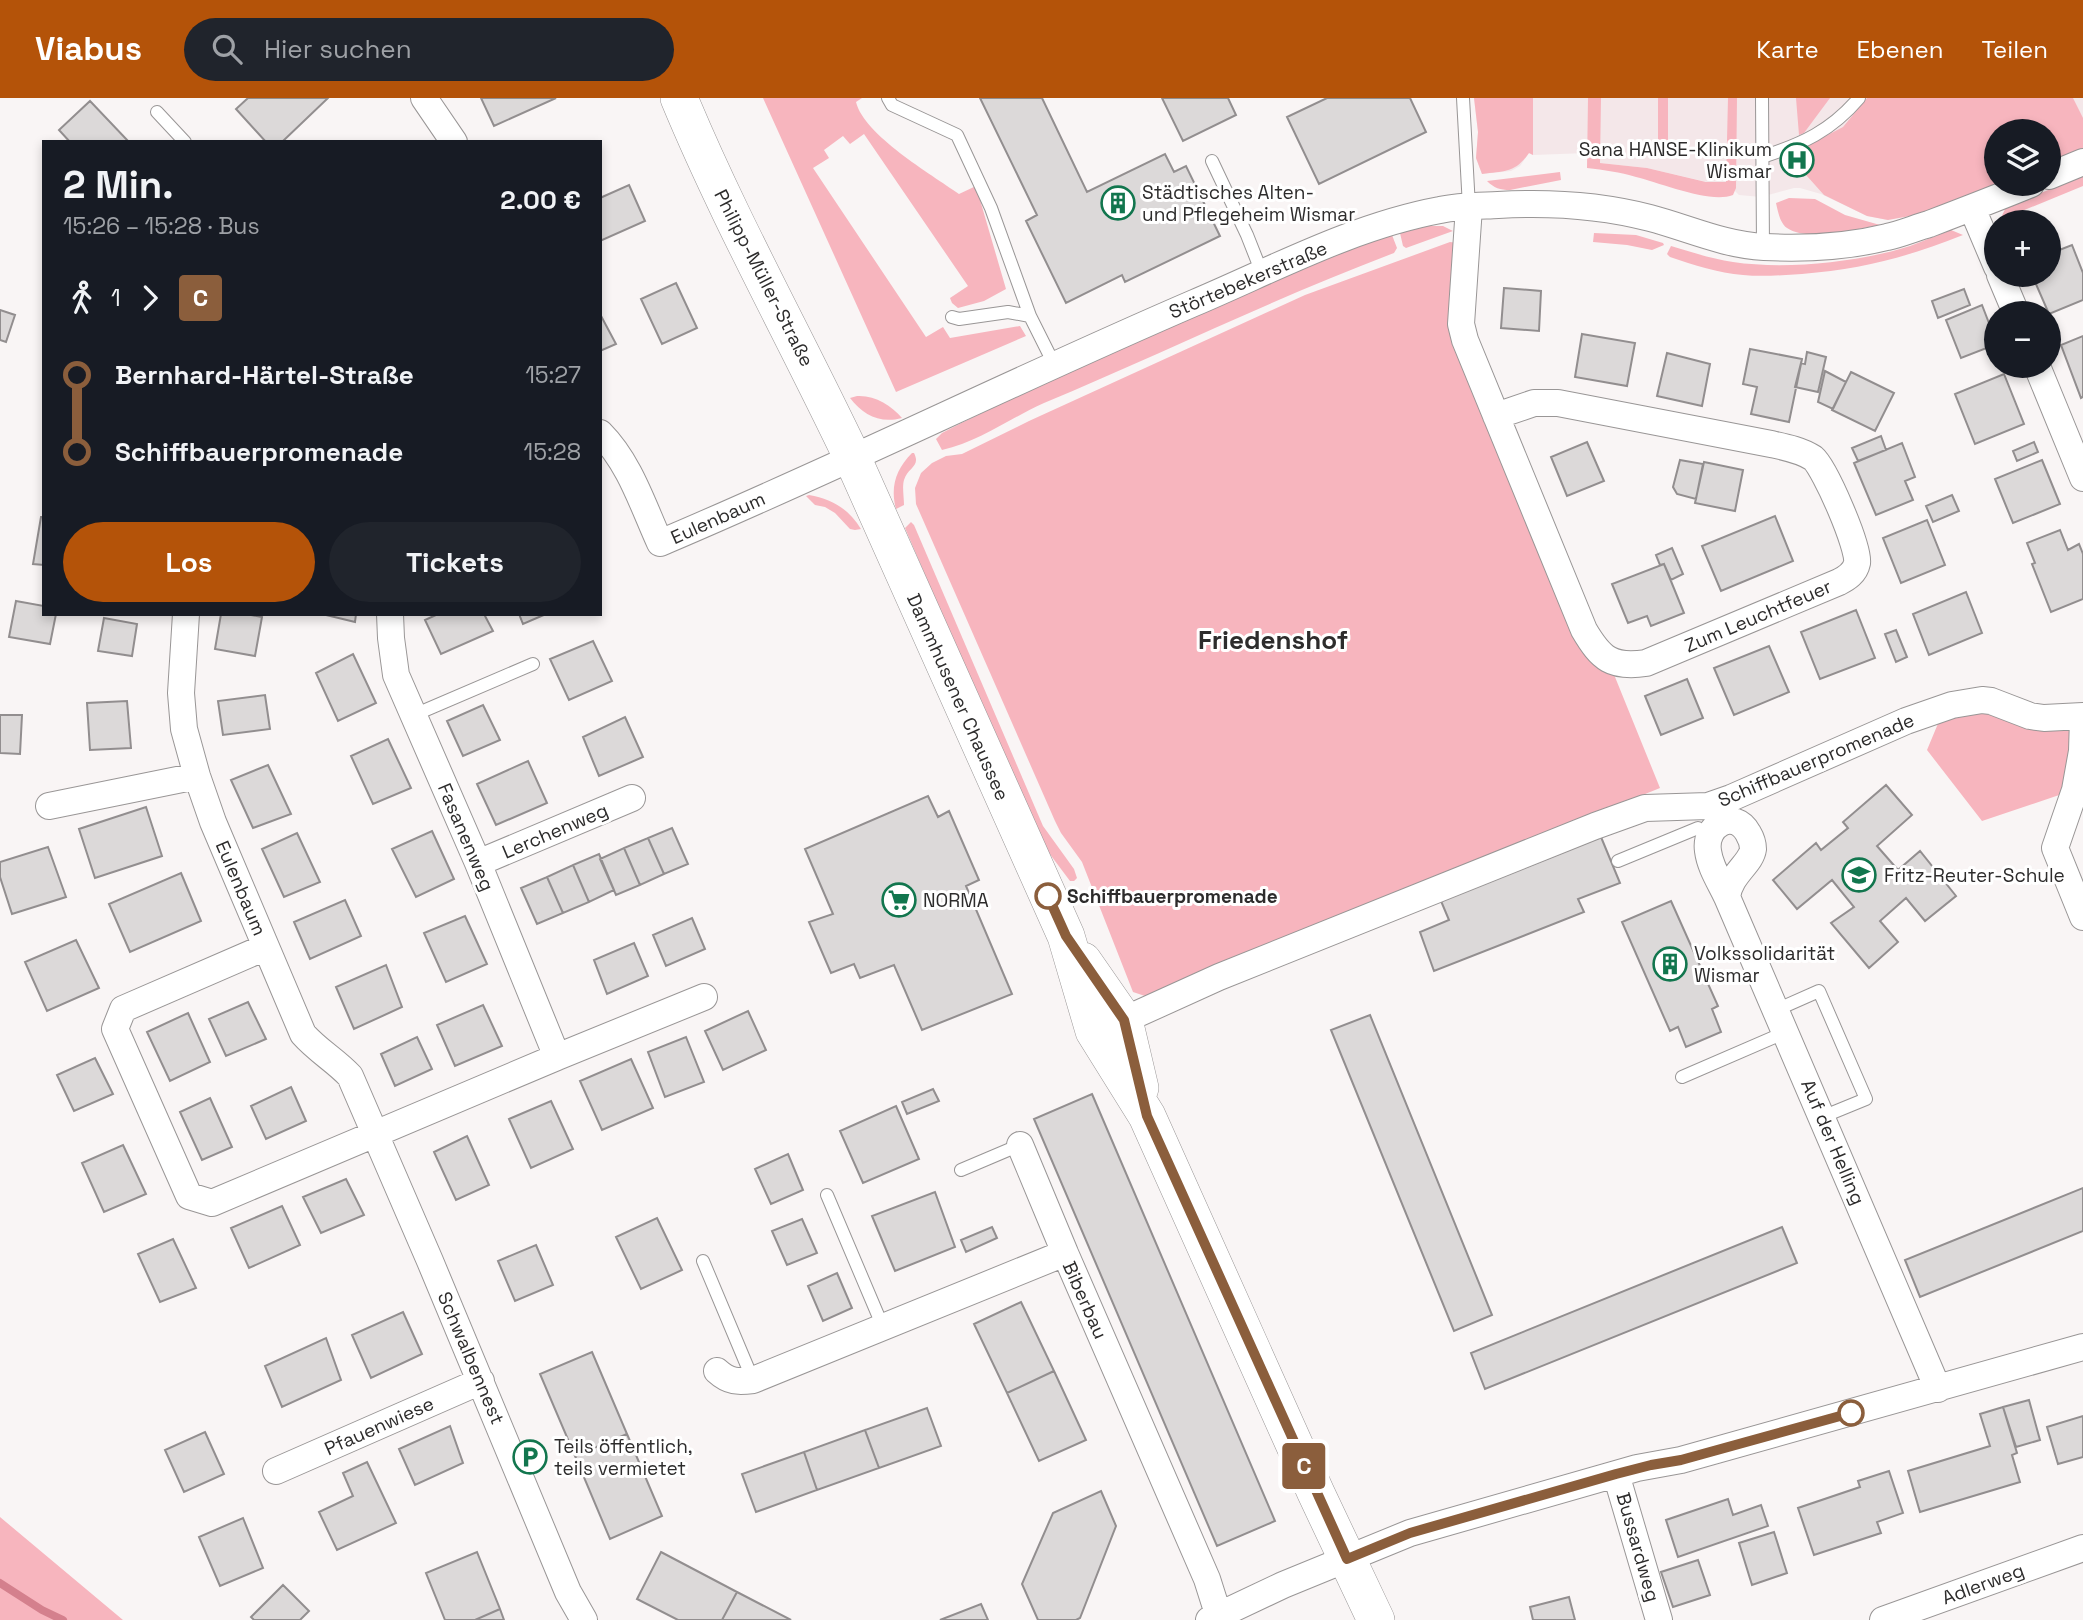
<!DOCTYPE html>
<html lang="de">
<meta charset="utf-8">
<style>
:root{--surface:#171b24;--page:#20242c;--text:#f1f3f6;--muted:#9ea1a6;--accent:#b45309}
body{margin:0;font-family:"Space Grotesk",sans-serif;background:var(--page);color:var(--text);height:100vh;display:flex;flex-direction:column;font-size:26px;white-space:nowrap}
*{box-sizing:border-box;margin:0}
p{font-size:23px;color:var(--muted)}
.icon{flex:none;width:38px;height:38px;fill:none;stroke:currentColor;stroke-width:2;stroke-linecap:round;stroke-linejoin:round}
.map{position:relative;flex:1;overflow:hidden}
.sheet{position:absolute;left:42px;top:42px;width:560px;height:476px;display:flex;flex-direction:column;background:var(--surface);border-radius:0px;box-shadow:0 4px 10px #0003}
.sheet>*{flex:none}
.badge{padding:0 14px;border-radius:5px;font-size:24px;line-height:46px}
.fabs{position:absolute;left:1984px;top:21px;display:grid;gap:14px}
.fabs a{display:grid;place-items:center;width:77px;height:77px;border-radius:50%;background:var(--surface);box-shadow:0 4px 10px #0003;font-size:35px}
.map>.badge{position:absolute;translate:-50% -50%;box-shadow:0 0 0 4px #fff}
.legs{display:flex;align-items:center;gap:10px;height:77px;padding:0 21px;font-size:23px}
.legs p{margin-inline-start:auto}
.overview{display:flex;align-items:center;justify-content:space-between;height:119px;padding:0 21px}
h1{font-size:38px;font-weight:700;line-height:52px}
.cta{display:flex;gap:14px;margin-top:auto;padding:14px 21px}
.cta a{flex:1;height:80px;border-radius:42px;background:var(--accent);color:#fff;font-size:28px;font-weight:700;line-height:80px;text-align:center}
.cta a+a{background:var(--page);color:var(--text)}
ul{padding:0 21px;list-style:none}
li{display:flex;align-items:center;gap:24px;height:77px;font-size:26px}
li i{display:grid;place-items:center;width:10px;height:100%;margin:0 9px;background:currentColor}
li i::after{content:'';width:18px;height:18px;margin:-9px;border:5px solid;border-radius:50%;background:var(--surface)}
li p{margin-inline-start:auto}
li:first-child i{background:linear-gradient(#0000 50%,currentColor 0)}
li:last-child i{background:linear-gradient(currentColor 50%,#0000 0)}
header{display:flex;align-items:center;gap:42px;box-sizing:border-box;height:98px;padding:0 35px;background:var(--accent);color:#fff}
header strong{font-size:33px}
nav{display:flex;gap:38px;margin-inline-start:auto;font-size:24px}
.search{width:490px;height:63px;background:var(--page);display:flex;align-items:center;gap:18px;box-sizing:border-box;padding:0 24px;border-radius:38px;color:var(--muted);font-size:26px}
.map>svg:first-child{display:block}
.built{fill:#f4e7e9}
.green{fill:#f7b5be}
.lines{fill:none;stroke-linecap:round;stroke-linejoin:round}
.stream{stroke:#d4808d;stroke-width:8}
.building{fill:#dcd9d9;stroke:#928e8f;stroke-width:2}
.lane-casing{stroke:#999696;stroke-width:14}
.street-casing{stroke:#999696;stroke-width:28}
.secondary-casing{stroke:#999696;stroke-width:38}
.lane{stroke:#fff;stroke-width:12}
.street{stroke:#fff;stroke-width:26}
.secondary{stroke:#fff;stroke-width:37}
.line-1-casing{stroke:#fff;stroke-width:16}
.line-1{stroke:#8b5e3c;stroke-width:10}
.stop-1-dot{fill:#fff;stroke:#8b5e3c;stroke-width:3.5}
.labels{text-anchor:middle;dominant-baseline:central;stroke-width:6;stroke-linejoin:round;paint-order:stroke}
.poi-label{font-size:19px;fill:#2d2c2c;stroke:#fff;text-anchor:start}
.street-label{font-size:19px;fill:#2d2c2c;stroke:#fff}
.stop-label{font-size:19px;font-weight:bold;fill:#2d2c2c;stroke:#fff;text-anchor:start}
.district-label{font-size:26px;font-weight:bold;fill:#2d2c2c;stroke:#fff}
</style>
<header>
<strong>Viabus</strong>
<div class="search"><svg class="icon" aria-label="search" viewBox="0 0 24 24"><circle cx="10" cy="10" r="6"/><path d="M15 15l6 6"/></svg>Hier suchen</div>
<nav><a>Karte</a><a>Ebenen</a><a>Teilen</a></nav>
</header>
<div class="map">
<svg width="2083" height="1522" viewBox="0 0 2083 1522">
<rect width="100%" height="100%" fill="#f9f5f5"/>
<path class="built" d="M1474,0H2083V54L2049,33H1997L1888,122L1867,118L1821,96L1800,90H1794L1761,99L1739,97L1726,84H1707L1647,70L1600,65L1587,55L1533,57L1529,55L1520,68L1511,73L1482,76L1476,60L1478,34Z"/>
<path class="green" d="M763,0H862L856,4C864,37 931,76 959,96L976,88L1006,191L984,203L958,210L952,205L950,200L968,188L864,36L850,46L843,38L824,52L829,60L813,70L926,239L943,229L950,240L1020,228L1026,238L896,294Z
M1474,0H1533V57L1529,55C1515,75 1505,73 1482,76L1476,60L1478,34Z
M1588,0H1601L1600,65L1647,70L1706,84H1726L1728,0H1737L1736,90L1733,97C1710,106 1661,85 1636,79C1620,74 1604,72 1587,70Z
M1658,0H1668V48H1685L1686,57L1640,56L1639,54L1641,49H1658Z
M1796,0H1830L1804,35L1799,37Z
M1867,0H2073L2083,20V54L2049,67V33H1997V86L1921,116L1888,122L1867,118L1824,97L1798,68L1799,52L1843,29Z
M1560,74L1561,82L1510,92C1500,92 1494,90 1487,83Z
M2083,78V88L2000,122L2006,109Z
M1789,100L1815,101L1845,117L1880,127C1857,131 1807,144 1787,130C1780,125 1778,114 1776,105Z
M1428,128H1443L1453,133L1406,150L1403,148L1400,135Z
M1951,132L1963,137C1908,159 1862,171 1802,176C1783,177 1763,179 1743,177C1718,175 1694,167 1670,159L1667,156L1671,148C1691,154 1712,161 1733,164C1786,172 1860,164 1910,148C1924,143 1937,137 1951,132Z
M1594,135L1636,137L1663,145L1664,147L1652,152L1627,147L1593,144Z
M1392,137L1397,150L1394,155C1275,200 1161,256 1044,305C1010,320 979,344 942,352L936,341L942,335C1013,298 1087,267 1160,234C1236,199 1313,161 1392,137Z
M1450,144L1459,145L1455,184L1660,690L1145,898L1133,894L1082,764L1061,735L1055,723L916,406L915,390L921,375L932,365L946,358L962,356L1029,323L1305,197Z
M857,298C875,297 891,307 902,320C880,326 863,317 850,300Z
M912,355H914C921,369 908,369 904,382C902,389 904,399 904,407L896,411C890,389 896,371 912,355Z
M809,397C832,401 849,411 861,431L855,432L850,431L835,415L825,409L815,407L806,398Z
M911,424L914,427L1043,728L1074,771L1077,780L1074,783H1070L1037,739L905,430Z
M1963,613L2078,627L2068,694L1982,723L1927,652L1942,616Z
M0,1419L123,1522H0Z"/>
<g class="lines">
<path class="stream" d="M0,1485L42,1512L63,1522"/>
</g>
<path class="building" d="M248,0H328L282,44H266L236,11Z
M481,0H556L494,28Z
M980,0H1042L1087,94L1165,56L1174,74L1186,68L1220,138L1125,184L1122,177L1066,205L1026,123L1037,117Z
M1162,0H1228L1236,17L1183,43Z
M1327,0H1410L1426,34L1319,86L1287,19Z
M90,3L129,44H70L59,32Z
M629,87L645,123L600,143V100Z
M2072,147L2083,175V202L2049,216L2032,177H2049V156Z
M676,185L697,230L662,246L641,201Z
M1504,190L1541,193L1539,233L1501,230Z
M1964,191L1970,207L1938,220L1932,203Z
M1982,207L1997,246L1961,260L1946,222Z
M0,212L15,217L6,244L0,242Z
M600,216L616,246L600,253Z
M1582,236L1635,245L1627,288L1575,279Z
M2083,238V299L2081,300L2061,247Z
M1750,251L1802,261L1789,324L1751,316L1757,289L1743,286Z
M1807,254L1826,259L1818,294L1795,289L1801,265L1805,266Z
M1667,255L1710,266L1702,308L1657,298Z
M1825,273L1846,284L1833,311L1818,304Z
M1851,274L1894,295L1875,333L1832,312Z
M2004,276L2024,326L1975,346L1955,296Z
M1881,338L1886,352L1858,363L1852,350Z
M1587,344L1604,383L1567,398L1551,359Z
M2034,344L2038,354L2017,363L2013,353Z
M1902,345L1915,379L1905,383L1913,402L1876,417L1854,365Z
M1680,362L1703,366L1696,401L1677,396L1673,389Z
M2042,362L2060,406L2013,425L1995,381Z
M1704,364L1743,372L1735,413L1695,405Z
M1952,397L1959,413L1933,424L1926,408Z
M1775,418L1793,463L1721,493L1702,448Z
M41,419H44V467L33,466Z
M1927,422L1945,467L1901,485L1883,440Z
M2060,432L2068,452L2079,446L2083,456V501L2051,514L2032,466L2035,465L2027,445Z
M1672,450L1683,476L1671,482L1664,466L1660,467L1656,457Z
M1664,466L1684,515L1651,528L1647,518L1628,525L1612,486Z
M1966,494L1982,535L1929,557L1913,516Z
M16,503L44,508V516H56L50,546L9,539Z
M1856,512L1875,560L1820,581L1801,534Z
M221,516H246L262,519L255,558L215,551Z
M322,516H356L355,524Z
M438,516H484L493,533L441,556L425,522Z
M519,516H546L523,526Z
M104,520L137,526L132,558L98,553Z
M1896,532L1907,559L1896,564L1885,536Z
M593,543L612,583L569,602L550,561Z
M1769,548L1789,594L1734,617L1714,570Z
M353,556L376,605L338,623L316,575Z
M1687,581L1703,620L1661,637L1645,598Z
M265,597L270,631L223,637L218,603Z
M127,603L131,650L90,652L87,605Z
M483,607L500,642L463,658L447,623Z
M0,617H22L20,656L0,655Z
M625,619L643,659L599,678L583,639Z
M388,641L411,690L373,706L351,658Z
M528,663L547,705L496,727L477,686Z
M268,667L291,716L253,730L231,682Z
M1886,687L1912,717L1877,748L1898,772L1920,753L1956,798L1925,823L1906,800L1880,823L1898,844L1869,870L1831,825L1854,809L1832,782L1797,811L1773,782L1816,745L1821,752L1848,730L1843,724Z
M928,698L938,719L949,713L979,782L966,788L1012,896L922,932L894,867L860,880L854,866L831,875L809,824L833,816L805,751Z
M146,709L162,758L95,780L79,731Z
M672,730L688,766L664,776L648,740Z
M432,733L454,781L416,799L392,751Z
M297,735L320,784L284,799L262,751Z
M1601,739L1620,785L1578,801L1584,814L1434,873L1420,834L1449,822L1441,803Z
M648,740L664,776L640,787L624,750Z
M48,749L66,799L12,816L0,779V764Z
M624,750L640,787L616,797L600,761Z
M599,756L614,792L589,804L573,767Z
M573,767L589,804L563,815L547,779Z
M181,775L201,823L130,854L109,806Z
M547,779L563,815L537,826L521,790Z
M345,802L361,838L310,861L294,824Z
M1671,803L1718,908L1712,911L1721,934L1686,949L1678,929L1670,933L1622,824Z
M465,818L487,866L446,884L424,835Z
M692,820L705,851L666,868L653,837Z
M76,842L99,890L47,913L25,864Z
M634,845L648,878L607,896L594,862Z
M386,867L402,909L354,931L336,889Z
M248,904L266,941L226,958L209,921Z
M483,907L502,948L455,968L437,927Z
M748,913L766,952L723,972L705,933Z
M188,915L210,964L170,983L147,934Z
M1370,917L1492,1217L1454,1233L1331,932Z
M417,939L432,971L395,988L381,956Z
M686,939L704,984L665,999L648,954Z
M95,960L113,996L74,1013L57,977Z
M631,961L653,1010L602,1032L580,983Z
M291,989L306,1023L266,1041L251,1008Z
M933,991L939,1003L907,1016L902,1004Z
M1092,996L1275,1423L1217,1448L1034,1021Z
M210,1000L232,1049L202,1062L180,1014Z
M551,1003L573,1051L531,1070L509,1021Z
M896,1008L919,1061L863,1085L840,1033Z
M467,1038L489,1087L456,1102L434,1054Z
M123,1047L146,1096L104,1114L82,1065Z
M788,1056L803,1092L771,1106L755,1071Z
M346,1081L364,1117L321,1135L303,1099Z
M2083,1090V1133L1920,1199L1905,1162Z
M935,1094L955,1149L895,1173L872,1118Z
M282,1108L300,1147L249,1170L231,1130Z
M657,1120L682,1172L641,1191L616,1139Z
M802,1121L817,1155L787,1167L772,1133Z
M992,1129L997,1140L966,1154L961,1142Z
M1782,1129L1797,1165L1485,1291L1471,1255Z
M173,1141L196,1190L160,1204L138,1156Z
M536,1147L553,1187L515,1203L498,1163Z
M837,1175L852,1210L823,1223L808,1188Z
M1021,1204L1054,1273L1007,1295L974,1226Z
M403,1214L422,1256L371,1280L352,1237Z
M326,1240L341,1282L282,1309L265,1268Z
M592,1254L627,1336L575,1358L540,1276Z
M1054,1273L1086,1342L1039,1363L1007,1295Z
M2029,1302L2040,1342L2016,1349L2003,1309Z
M2003,1309L2017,1355L2012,1357L2020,1384L1920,1414L1908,1373L1990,1348L1980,1316Z
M927,1310L941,1348L879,1370L865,1332Z
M2083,1318V1359L2058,1366L2047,1329Z
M450,1328L463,1365L415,1387L399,1351Z
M865,1332L879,1370L817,1392L804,1354Z
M205,1334L224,1376L184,1394L165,1352Z
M627,1336L662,1418L610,1441L575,1358Z
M804,1354L817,1392L756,1414L742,1376Z
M367,1364L396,1425L337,1452L319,1414L353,1398L343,1375Z
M1889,1373L1903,1415L1877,1424L1881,1435L1814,1457L1798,1410L1860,1389L1858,1383Z
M1101,1393L1116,1428L1080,1520L1076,1522H1038L1022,1486L1053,1415Z
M1728,1401L1733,1417L1761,1407L1768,1428L1678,1459L1666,1422Z
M243,1420L263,1470L220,1488L199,1439Z
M1774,1434L1787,1475L1752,1487L1739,1445Z
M477,1454L500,1511L475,1522H445L426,1475Z
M661,1454L737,1494L722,1522H678L637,1501Z
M1698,1462L1710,1497L1673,1509L1661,1474Z
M283,1487L309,1513L300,1522H254L251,1519Z
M737,1494L791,1522H722Z
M1569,1499L1575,1522H1533L1530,1509Z
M981,1506L988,1522H940Z
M500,1511L504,1522H475Z"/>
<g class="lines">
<defs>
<path id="lane" d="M888,0L892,7L957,37L991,110L1030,218L1054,266
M1463,0L1469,109
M1762,0L1763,149
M157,14L185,44
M1762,59C1802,46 1831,33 1859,0
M1212,63L1247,137L1262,175
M952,219L959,221L1008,214L1030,218
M414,617L533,566
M1618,763L1698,730
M1776,912L1819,893L1866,1001L1822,1019
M1682,979L1786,934
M961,1072L1020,1047
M827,1097L883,1229
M703,1163L753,1282"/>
<path id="street" d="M424,0L454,44
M2049,78L2083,64
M1469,109L1461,226L1465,242L1584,532C1601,561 1612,570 1646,565L1839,484C1847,480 1855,475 1857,465C1860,451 1825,370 1813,360C1801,352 1785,349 1771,346L1558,305H1534L1496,318
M1972,110L1997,169
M2000,177L2016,215
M2037,268L2083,380
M600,335C630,365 643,408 660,445C840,369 1015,282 1194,205C1274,171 1354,128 1440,112C1459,108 1479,108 1498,107C1550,104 1600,107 1650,120C1688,130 1724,147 1764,149C1805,151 1847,149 1887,139C1901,136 1915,130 1929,126C1963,113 1997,100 2031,86
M186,516L181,595L184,631L197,678L213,724L303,936C318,953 335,962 350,978L430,1163L568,1494L584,1522
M2083,621L2082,653L2075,692L2055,750L2083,819
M49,708L197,678
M478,765L632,700
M1727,799C1720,784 1710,769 1708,753C1704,727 1734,710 1748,735C1751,740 1753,745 1753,751C1751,766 1730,776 1727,799L1938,1291
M266,849L123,911L115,931L189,1098L212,1105L557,959L478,765L396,577L391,540L390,516
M1124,922L1219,879L1595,728L1645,710L1708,708L1731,700L1906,623L1952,607L1982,602L1991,603L2030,618L2044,620L2083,618
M557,959L704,899
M1020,1047L1065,1155
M717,1273C729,1284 738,1284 753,1282L1065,1155L1207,1481L1220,1522
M276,1373L481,1283
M1616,1376L1659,1522
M1209,1522L1283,1487L1410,1435L1637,1370L1681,1362L2083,1249
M1883,1522L2083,1450"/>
<path id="secondary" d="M679,0C730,123 795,239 852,359L1066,838L1094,933L1147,1018L1316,1395L1376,1522
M1083,863L1124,922L1140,990"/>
</defs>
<use href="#lane" class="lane-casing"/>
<use href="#street" class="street-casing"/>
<use href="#secondary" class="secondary-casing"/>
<use href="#lane" class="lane"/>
<use href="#street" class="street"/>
<use href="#secondary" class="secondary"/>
</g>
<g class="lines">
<defs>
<path id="line-1" d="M1048,798L1066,838L1124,922L1147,1018L1347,1461L1410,1435L1616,1376L1651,1367L1681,1362L1851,1315"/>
</defs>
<use href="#line-1" class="line-1-casing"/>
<use href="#line-1" class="line-1"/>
</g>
<defs>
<symbol id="hospital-ring" viewBox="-11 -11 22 22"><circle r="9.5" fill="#fff" stroke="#12764e" stroke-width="1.5"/><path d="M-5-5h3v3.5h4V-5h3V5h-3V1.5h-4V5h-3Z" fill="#12764e"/></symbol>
<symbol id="building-ring" viewBox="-11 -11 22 22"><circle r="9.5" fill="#fff" stroke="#12764e" stroke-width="1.5"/><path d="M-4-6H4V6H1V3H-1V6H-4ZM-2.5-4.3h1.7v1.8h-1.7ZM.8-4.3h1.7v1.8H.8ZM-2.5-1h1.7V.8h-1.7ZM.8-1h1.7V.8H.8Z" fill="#12764e"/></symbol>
<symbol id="school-ring" viewBox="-11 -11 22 22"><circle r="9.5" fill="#fff" stroke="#12764e" stroke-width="1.5"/><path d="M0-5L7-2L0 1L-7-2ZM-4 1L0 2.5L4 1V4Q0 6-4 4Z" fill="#12764e"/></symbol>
<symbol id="supermarket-ring" viewBox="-11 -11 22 22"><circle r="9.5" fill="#fff" stroke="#12764e" stroke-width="1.5"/><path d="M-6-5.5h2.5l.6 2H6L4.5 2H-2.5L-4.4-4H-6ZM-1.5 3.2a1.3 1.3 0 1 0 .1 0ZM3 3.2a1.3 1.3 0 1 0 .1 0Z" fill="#12764e"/></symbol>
<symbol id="parking-ring" viewBox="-11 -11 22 22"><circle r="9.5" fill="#fff" stroke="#12764e" stroke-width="1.5"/><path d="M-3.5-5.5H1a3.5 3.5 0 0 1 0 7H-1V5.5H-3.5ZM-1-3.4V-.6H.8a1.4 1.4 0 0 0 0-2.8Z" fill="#12764e"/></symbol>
</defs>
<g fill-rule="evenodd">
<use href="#hospital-ring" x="1778" y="43" width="38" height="38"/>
<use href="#building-ring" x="1099" y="86" width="38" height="38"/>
<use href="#school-ring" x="1840" y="758" width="38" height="38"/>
<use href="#supermarket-ring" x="880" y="783" width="38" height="38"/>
<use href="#building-ring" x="1651" y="847" width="38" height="38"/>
<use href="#parking-ring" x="511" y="1340" width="38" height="38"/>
</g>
<g class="stop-1-dot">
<circle cx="1048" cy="798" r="12"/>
<circle cx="1851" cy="1315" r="12"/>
</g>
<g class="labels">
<g class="poi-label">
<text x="1772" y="51" text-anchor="end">Sana HANSE-Klinikum<tspan x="1772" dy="22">Wismar</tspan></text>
<text x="1142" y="94">Städtisches Alten-<tspan x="1142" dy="22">und Pflegeheim Wismar</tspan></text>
<text x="1884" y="777">Fritz-Reuter-Schule</text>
<text x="923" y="802">NORMA</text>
<text x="1694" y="855">Volkssolidarität<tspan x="1694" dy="22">Wismar</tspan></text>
<text x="554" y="1348">Teils öffentlich,<tspan x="554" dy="22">teils vermietet</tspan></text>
</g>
<g class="street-label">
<text transform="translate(764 180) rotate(63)">Philipp-Müller-Straße</text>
<text transform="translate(1248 182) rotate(-23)">Störtebekerstraße</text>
<text transform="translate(718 420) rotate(-24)">Eulenbaum</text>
<text transform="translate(1758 518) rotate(-23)">Zum Leuchtfeuer</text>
<text transform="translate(958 599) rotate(66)">Dammhusener Chaussee</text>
<text transform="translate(1816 662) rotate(-23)">Schiffbauerpromenade</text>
<text transform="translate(555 733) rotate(-23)">Lerchenweg</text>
<text transform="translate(466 739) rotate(67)">Fasanenweg</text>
<text transform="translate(241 790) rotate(67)">Eulenbaum</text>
<text transform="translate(1833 1044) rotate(67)">Auf der Helling</text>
<text transform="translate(1085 1202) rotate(66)">Biberbau</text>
<text transform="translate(471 1260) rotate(67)">Schwalbennest</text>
<text transform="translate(379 1328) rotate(-24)">Pfauenwiese</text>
<text transform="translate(1638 1449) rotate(74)">Bussardweg</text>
<text transform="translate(1983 1486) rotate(-20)">Adlerweg</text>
</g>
<g class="stop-label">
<text x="1067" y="798">Schiffbauerpromenade</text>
</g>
<g class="district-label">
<text x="1273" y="542">Friedenshof</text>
</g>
</g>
</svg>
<div class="fabs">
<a><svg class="icon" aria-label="layers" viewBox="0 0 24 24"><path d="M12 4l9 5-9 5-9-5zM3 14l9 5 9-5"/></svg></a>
<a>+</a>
<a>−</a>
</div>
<b class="badge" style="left:1304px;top:1368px;background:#8b5e3c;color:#fff">C</b>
<section class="sheet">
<div class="overview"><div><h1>2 Min.</h1><p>15:26 – 15:28 · Bus</p></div><b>2.00 €</b></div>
<div class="legs"><svg class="icon" aria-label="walk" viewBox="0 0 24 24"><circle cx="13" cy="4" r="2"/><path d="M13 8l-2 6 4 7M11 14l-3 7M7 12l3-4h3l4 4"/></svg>1<svg class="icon" aria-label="forward" viewBox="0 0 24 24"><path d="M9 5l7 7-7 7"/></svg><b class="badge" style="background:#8b5e3c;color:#fff">C</b></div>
<ul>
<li><i style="color:#8b5e3c"></i><b>Bernhard-Härtel-Straße</b><p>15:27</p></li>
<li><i style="color:#8b5e3c"></i><b>Schiffbauerpromenade</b><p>15:28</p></li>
</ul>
<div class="cta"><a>Los</a><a>Tickets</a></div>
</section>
</div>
